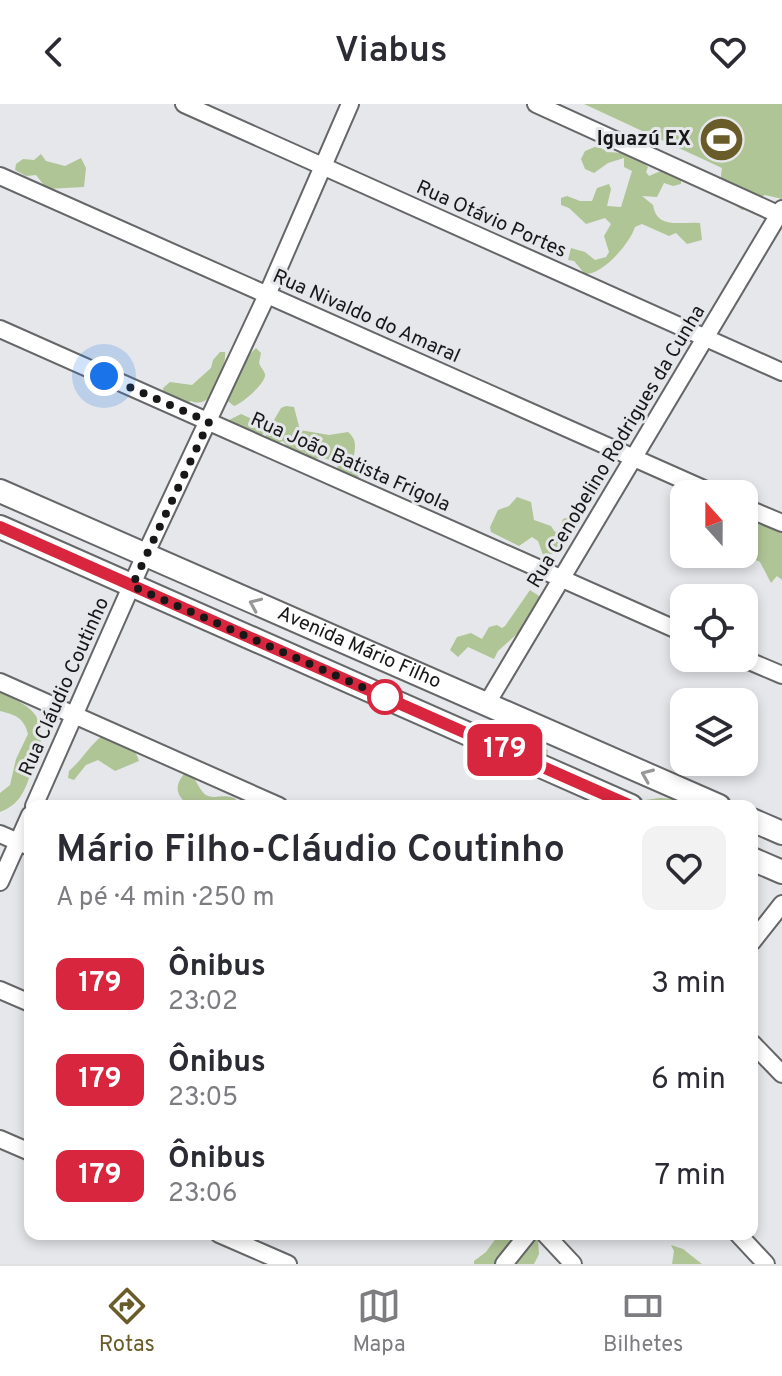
<!DOCTYPE html>
<html lang="pt">
<meta charset="utf-8">
<style>
:root{--surface:#fff;--page:#f2f2f3;--text:#2b2b33;--muted:#7c7c81;--line:#e1e1e2;--accent:#695c29}
body{margin:0;font-family:Overpass,sans-serif;background:var(--page);color:var(--text);height:100vh;display:flex;flex-direction:column;font-size:30px;white-space:nowrap}
*{box-sizing:border-box;margin:0}
p{font-size:26px;color:var(--muted)}
.icon{flex:none;width:44px;height:44px;fill:none;stroke:currentColor;stroke-width:2;stroke-linecap:round;stroke-linejoin:round}
.map{position:relative;flex:1;overflow:hidden}
.side{position:absolute;left:24px;top:696px;width:734px;height:440px;display:flex;flex-direction:column;background:var(--surface);border-radius:16px;box-shadow:0 4px 12px #0003}
.side>*{flex:none}
.badge{padding:0 16px;border-radius:12px;font-size:28px;line-height:52px}
.needle{width:52px;rotate:339deg}
.buttons{position:absolute;left:670px;top:376px;display:grid;gap:16px}
.buttons a{display:grid;place-items:center;width:88px;height:88px;border-radius:16px;background:var(--surface);box-shadow:0 4px 12px #0003;font-size:40px}
.you{position:absolute;width:40px;height:40px;margin:-20px;border:6px solid #fff;border-radius:50%;background:#1a73e8;box-shadow:0 0 0 12px #1a73e833}
.map>.badge{position:absolute;translate:-50% -50%;box-shadow:0 0 0 4px #fff}
.round{display:grid;place-items:center;flex:none;width:84px;height:84px;border-radius:16px;background:var(--page)}
.overview{display:flex;align-items:center;justify-content:space-between;height:136px;padding:0 32px}
h1{font-size:38px;font-weight:600;line-height:60px}
ul{padding:0;list-style:none}
li{display:flex;align-items:center;gap:24px;height:96px;padding:0 32px}
li div{flex:1}
li b{display:block;font-size:30px}
li em{font-style:normal}
li .badge{min-width:88px;font-weight:700;text-align:center}
header{display:flex;justify-content:space-between;align-items:center;height:104px;padding:0 32px;background:var(--surface);font-size:36px;font-weight:600}
.tab-bar{display:flex;justify-content:space-around;align-items:center;height:112px;border-top:2px solid var(--line);background:var(--surface);font-size:22px;color:var(--muted)}
.tab-bar a{display:grid;justify-items:center;gap:4px}
.tab-bar .selected{color:var(--accent)}
.map>svg:first-child{display:block}
.green{fill:#b0c596}
.lines{fill:none;stroke-linecap:round;stroke-linejoin:round}
.minor-casing{stroke:#656668;stroke-width:20}
.major-casing{stroke:#656668;stroke-width:26}
.minor{stroke:#fff;stroke-width:16}
.major{stroke:#fff;stroke-width:22}
.oneway{stroke:#979798}
.line-casing{stroke:#fff;stroke-width:18}
.line{stroke:#d7263d;stroke-width:12}
.walk{stroke:#181819;stroke-width:8;stroke-dasharray:0 14.4}
.stop-dot{fill:#fff;stroke:#d7263d;stroke-width:4}
.labels{text-anchor:middle;dominant-baseline:central;stroke-width:6;stroke-linejoin:round;paint-order:stroke}
.poi-label{font-size:20px;font-weight:bold;fill:#181819;stroke:#e5e7ea;text-anchor:end}
.street-label{font-size:20px;fill:#181819;stroke:#e5e7ea}
</style>
<header><svg class="icon" aria-label="back" viewBox="0 0 24 24"><path d="M15 5l-7 7 7 7"/></svg>Viabus<svg class="icon" aria-label="heart" viewBox="0 0 24 24"><path d="M12 20l-8-8c-3-5 5-10 8-4 3-6 11-1 8 4z"/></svg></header>
<div class="map">
<svg width="782" height="1160" viewBox="0 0 782 1160">
<rect width="100%" height="100%" fill="#e5e7ea"/>
<path class="green" d="M584,0H782V95L765,91L759,94L755,104L742,106C724,92 718,89 722,64Z
M597,42L608,48L635,50L648,63L646,68L649,72L665,65L681,75V80L673,82L664,79L657,93L642,92L653,101C657,126 681,117 700,119L702,136L687,140L676,129L669,132L642,120L635,123C630,139 603,171 585,170L574,157L568,156L571,144L585,148L595,156L606,153L609,148L604,132L611,120L605,114L586,120L569,104L561,101V94L567,92L580,97H592L597,84L609,80L611,85L607,102L621,103L632,67L624,63V54L608,59L594,69L585,65L581,55L585,47Z
M41,50L46,57L65,62L81,54L86,64L84,83L47,85L36,71L26,72L15,66L16,60L23,55L34,56Z
M256,244L261,249L259,259C260,263 264,266 265,270C267,278 242,300 234,302L225,295L240,260Z
M220,248H225C226,266 214,307 191,297L185,299L164,290L163,284L170,278L192,281L211,264L213,256Z
M286,302L294,303L300,326L329,331L348,328C360,338 353,348 353,362L358,368L359,377L337,370L338,355L334,357L323,354L309,355L305,349L291,347L283,337L275,340L268,338L265,329L257,334L229,320V316L241,310L270,323L281,304Z
M517,393L531,398L534,416L551,422L555,428L559,426L563,415L575,411L572,424L553,450L543,451L538,437L532,433L519,442L491,428L490,423L498,406L509,402Z
M757,414L782,422V476L777,472L771,479L760,458L746,452L744,427L752,423Z
M530,486L539,492L541,498L528,520L498,547L494,555L468,543L458,553L450,546L457,533L471,529L482,535L489,523L497,521L502,524L505,522Z
M0,588C12,594 28,600 36,612C46,630 40,643 34,660C26,681 24,699 0,708V689L10,681L16,655L28,630C24,614 16,611 0,607Z
M511,625L548,646L547,653L541,654L501,637L497,627Z
M102,632C116,637 136,641 139,657L115,667L98,656L86,661L74,676L68,674L69,667C82,656 89,642 102,632Z
M184,670H191C196,675 201,690 208,692C217,695 226,689 236,695L232,702H190C177,693 173,683 184,670Z
M660,694L673,695L689,702H641L638,697Z
M499,1130H509L516,1142L533,1133L538,1137L539,1150L534,1160H474V1157L486,1148Z
M671,1141L683,1145L702,1160H672L674,1147Z"/>
<g class="lines">
<defs>
<path id="minor" d="M184,0L782,268
M536,0L782,112
M0,72L715,390
M0,225L684,529
M744,403L782,419
M742,554L782,571
M0,578L279,702
M486,601L782,105
M34,702L145,451L267,191L350,0
M0,730L30,743
M0,778L30,711
M752,838L782,800
M0,886L30,899
M752,939L782,970
M0,1035L30,1048
M219,1130L288,1160
M545,1130L573,1160
M738,1130L766,1160
M504,1160L528,1130"/>
<g id="major">
<path id="s1" d="M0,387L719,702"/>
<path d="M0,423L631,702"/>
<path d="M752,716L782,729"/>
<path d="M752,755L782,768"/>
</g>
</defs>
<use href="#minor" class="minor-casing"/>
<use href="#major" class="major-casing"/>
<use href="#minor" class="minor"/>
<use href="#major" class="major"/>
</g>
<defs><path id="oneway-chevron" d="M-2-3.5L2.5 0L-2 3.5" fill="none" stroke-width="1.6" stroke-linecap="round" stroke-linejoin="round" transform="scale(2)"/></defs>
<g class="oneway">
<use href="#oneway-chevron" transform="translate(255 500) rotate(-156)"/>
<use href="#oneway-chevron" transform="translate(647 671) rotate(-157)"/>
</g>
<g class="lines">
<defs>
<path id="line" d="M0,423L631,702"/>
</defs>
<use href="#line" class="line-casing"/>
<use href="#line" class="line"/>
<path class="walk" d="M104,272L209,318L132,482L385,593"/>
</g>
<defs>
<symbol id="stadium-disc" viewBox="-11 -11 22 22"><circle r="9.5" fill="#695c29" stroke="#e5e7ea"/><path d="M0-5a6.5 5 0 1 0 0 10a6.5 5 0 1 0 0-10ZM-3.5-1.8h7v3.6h-7Z" fill="#fff"/></symbol>
</defs>
<g fill-rule="evenodd">
<use href="#stadium-disc" x="696" y="10" width="51" height="51"/>
</g>
<circle class="stop-dot" cx="385" cy="593" r="16"/>
<g class="labels">
<g class="poi-label">
<text x="691" y="36">Iguazú EX</text>
</g>
<g class="street-label">
<text transform="translate(491 116) rotate(24)">Rua Otávio Portes</text>
<text transform="translate(366 213) rotate(24)">Rua Nivaldo do Amaral</text>
<text transform="translate(617 343) rotate(-59)">Rua Cenobelino Rodrigues da Cunha</text>
<text transform="translate(350 359) rotate(24)">Rua João Batista Frigola</text>
<text stroke="none"><textPath href="#s1" startOffset="392">Avenida Mário Filho</textPath></text>
<text transform="translate(65 583) rotate(-66)">Rua Cláudio Coutinho</text>
</g>
</g>
</svg>
<div class="buttons">
<a><svg class="needle" viewBox="-14 -14 28 28"><path d="M0-13l5 13h-10z" fill="#e53935"/><path d="M0 13l5-13h-10z" fill="#7c7c81"/></svg></a>
<a><svg class="icon" aria-label="locate" viewBox="0 0 24 24"><circle cx="12" cy="12" r="6"/><path d="M12 2v4M12 18v4M2 12h4M18 12h4"/></svg></a>
<a><svg class="icon" aria-label="layers" viewBox="0 0 24 24"><path d="M12 4l9 5-9 5-9-5zM3 14l9 5 9-5"/></svg></a>
</div>
<div class="you" style="left:104px;top:272px"></div>
<b class="badge" style="left:505px;top:646px;background:#d7263d;color:#fff">179</b>
<section class="side">
<div class="overview"><div><h1>Mário Filho-Cláudio Coutinho</h1><p>A pé · 4 min · 250 m</p></div><a class="round"><svg class="icon" aria-label="heart" viewBox="0 0 24 24"><path d="M12 20l-8-8c-3-5 5-10 8-4 3-6 11-1 8 4z"/></svg></a></div>
<ul>
<li><span class="badge" style="background:#d7263d;color:#fff">179</span><div><b>Ônibus</b><p>23:02</p></div><em>3 min</em></li>
<li><span class="badge" style="background:#d7263d;color:#fff">179</span><div><b>Ônibus</b><p>23:05</p></div><em>6 min</em></li>
<li><span class="badge" style="background:#d7263d;color:#fff">179</span><div><b>Ônibus</b><p>23:06</p></div><em>7 min</em></li>
</ul>
</section>
</div>
<nav class="tab-bar">
<a class="selected"><svg class="icon" aria-label="directions" viewBox="0 0 24 24"><path d="M12 3l9 9-9 9-9-9zM9 14v-3h6M13 9l2 2-2 2"/></svg>Rotas</a>
<a><svg class="icon" aria-label="map" viewBox="0 0 24 24"><path d="M3 6l6-2 6 2 6-2v14l-6 2-6-2-6 2zM9 4v14M15 6v14"/></svg>Mapa</a>
<a><svg class="icon" aria-label="tickets" viewBox="0 0 24 24"><path d="M3 7h18v10H3zM15 7v10"/></svg>Bilhetes</a>
</nav>
